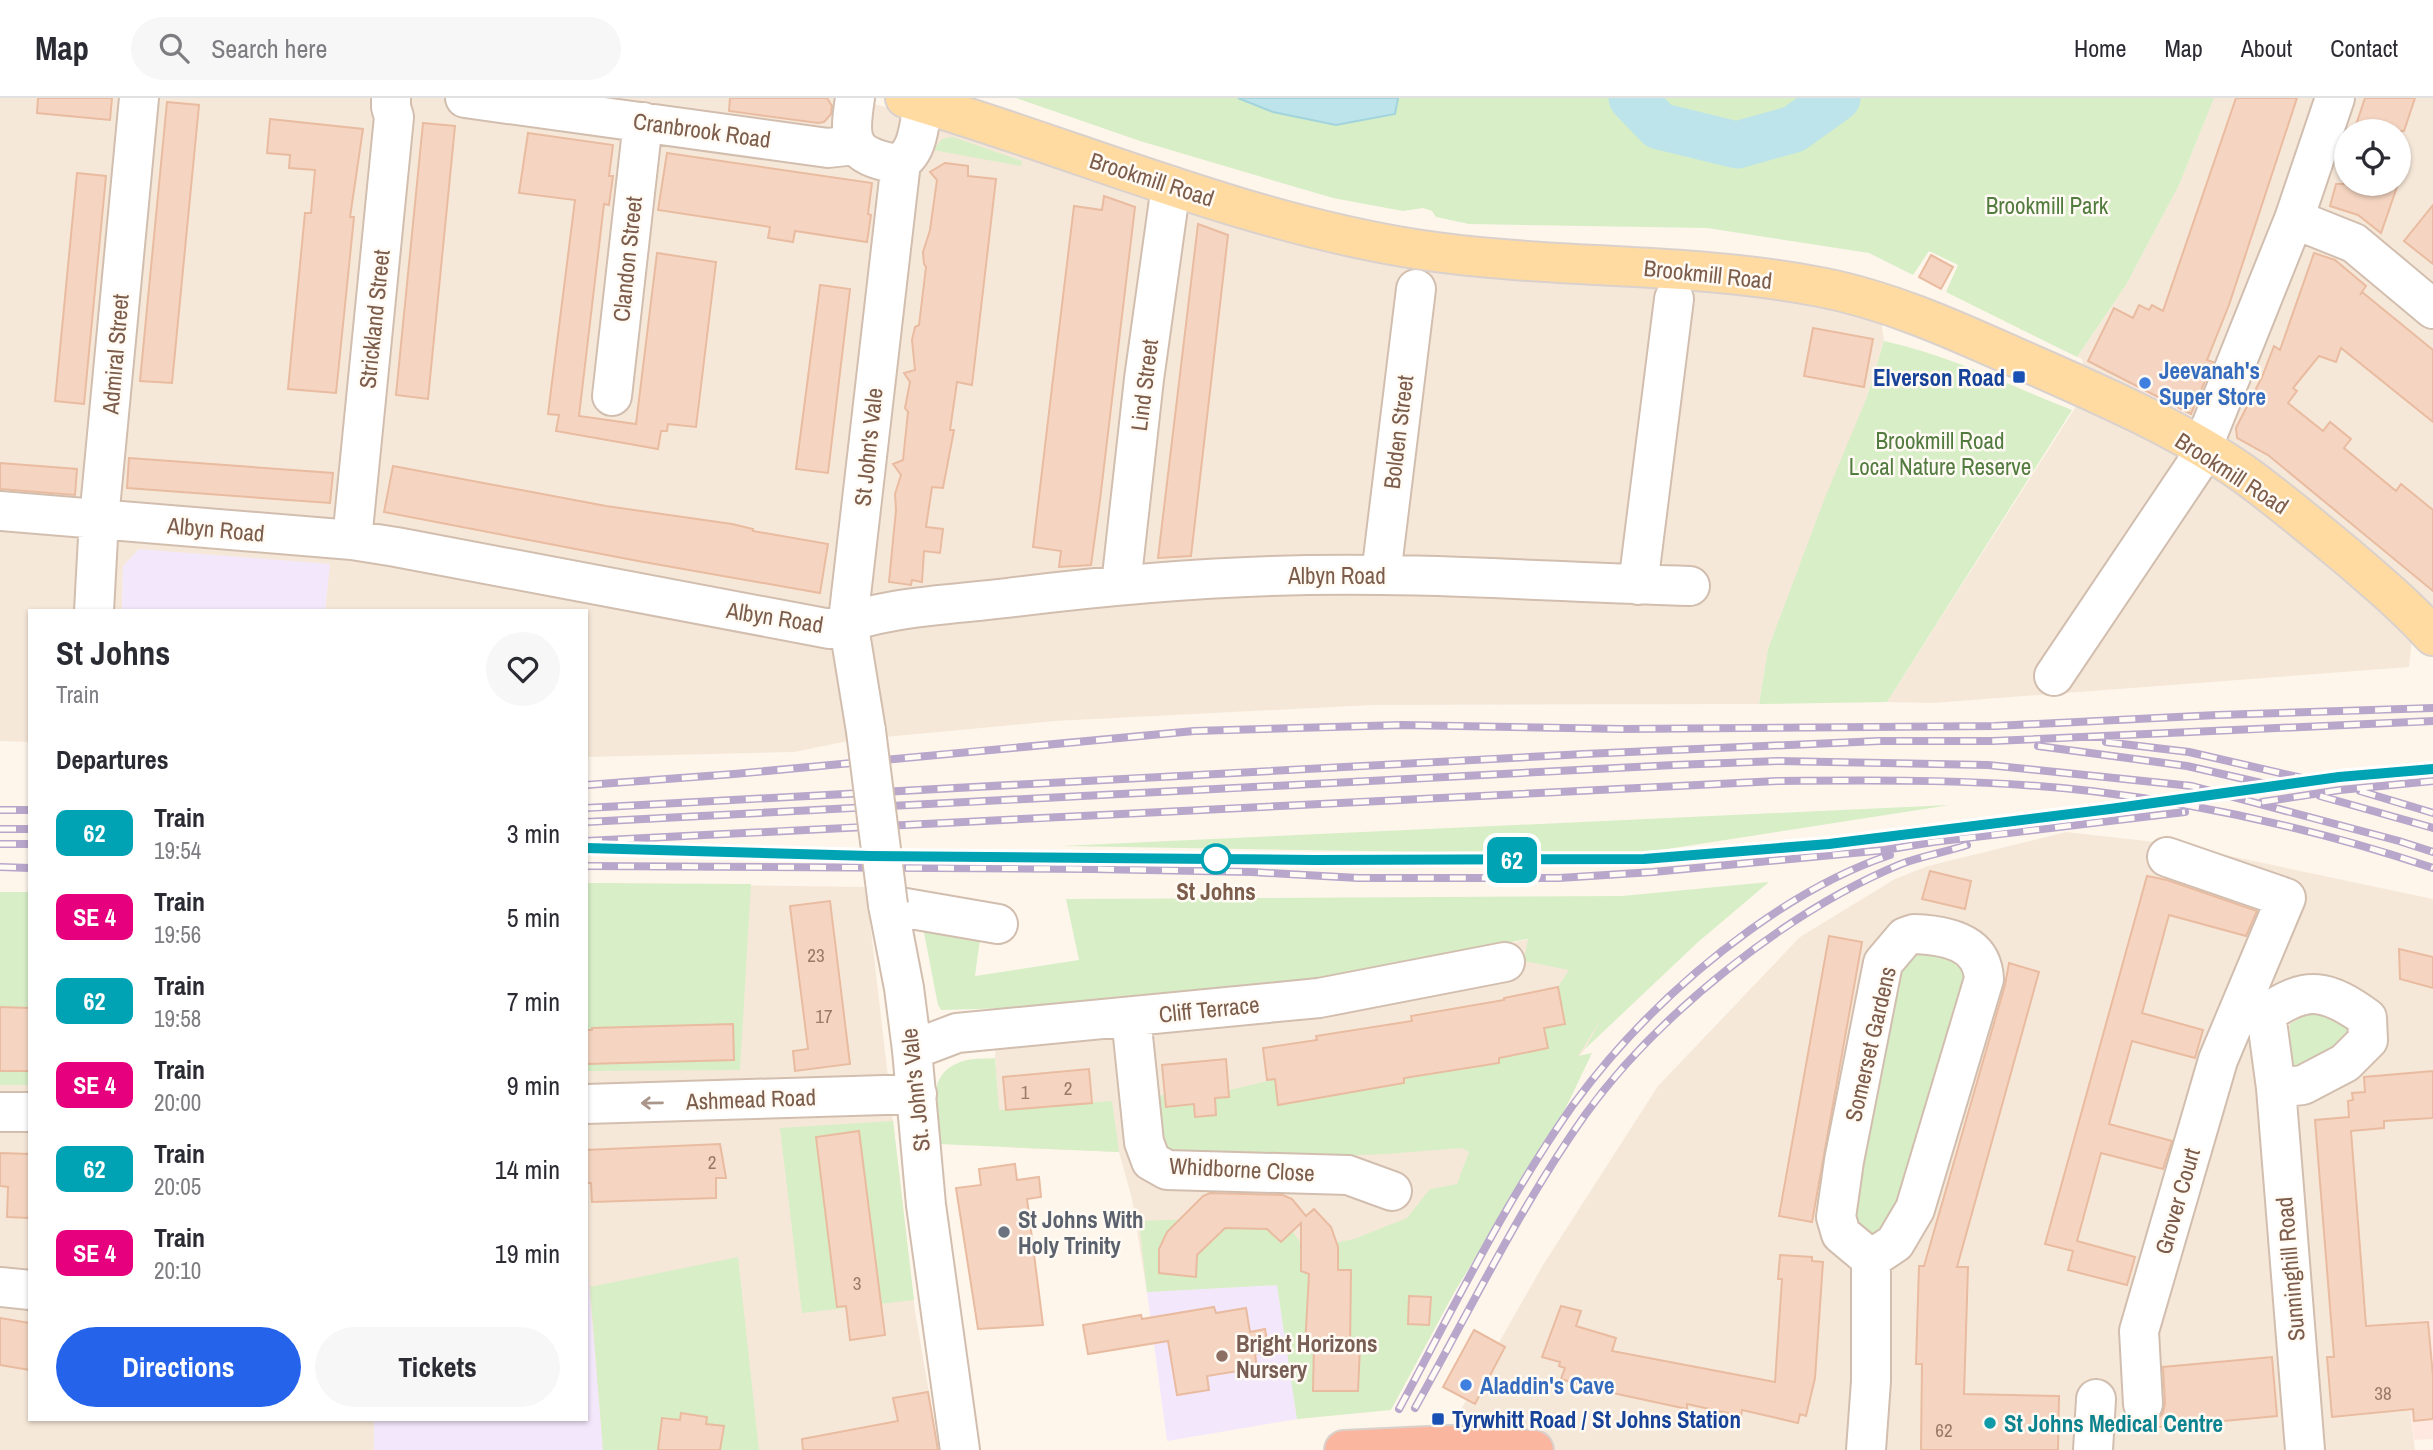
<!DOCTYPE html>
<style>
:root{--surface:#fff;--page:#f7f7f7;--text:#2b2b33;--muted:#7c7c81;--line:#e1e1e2;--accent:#2563eb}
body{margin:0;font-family:"Archivo Narrow",sans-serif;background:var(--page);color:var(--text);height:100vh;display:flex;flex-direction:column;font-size:26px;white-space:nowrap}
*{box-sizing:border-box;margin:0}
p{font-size:23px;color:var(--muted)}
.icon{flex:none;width:38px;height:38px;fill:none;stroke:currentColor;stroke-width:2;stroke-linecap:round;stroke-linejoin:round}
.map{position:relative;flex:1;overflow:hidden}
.side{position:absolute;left:28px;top:511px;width:560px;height:812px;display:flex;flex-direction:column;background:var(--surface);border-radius:0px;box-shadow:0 2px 5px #0004}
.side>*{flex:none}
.badge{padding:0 14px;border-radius:10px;font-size:24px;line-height:46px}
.fabs{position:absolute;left:2334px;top:21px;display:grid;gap:14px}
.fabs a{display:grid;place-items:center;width:77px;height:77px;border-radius:50%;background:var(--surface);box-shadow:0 2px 5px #0004;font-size:35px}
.map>.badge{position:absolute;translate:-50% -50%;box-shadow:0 0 0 4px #fff}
h2{padding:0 28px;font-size:26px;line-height:63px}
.round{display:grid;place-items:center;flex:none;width:74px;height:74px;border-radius:37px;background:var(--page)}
.overview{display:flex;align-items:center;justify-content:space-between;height:119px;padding:0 28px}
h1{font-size:33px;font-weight:700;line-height:52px}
.button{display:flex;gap:14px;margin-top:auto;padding:14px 28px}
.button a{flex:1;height:80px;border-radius:42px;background:var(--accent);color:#fff;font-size:28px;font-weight:700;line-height:80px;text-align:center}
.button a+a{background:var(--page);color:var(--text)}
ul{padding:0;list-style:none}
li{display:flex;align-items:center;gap:21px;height:84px;padding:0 28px}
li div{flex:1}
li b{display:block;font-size:26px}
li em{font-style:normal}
li .badge{min-width:77px;font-weight:700;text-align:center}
header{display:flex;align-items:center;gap:42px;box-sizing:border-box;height:98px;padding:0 35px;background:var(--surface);border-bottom:2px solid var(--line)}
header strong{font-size:33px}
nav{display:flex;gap:38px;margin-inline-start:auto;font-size:24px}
.search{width:490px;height:63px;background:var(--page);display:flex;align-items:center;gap:18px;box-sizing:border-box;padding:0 24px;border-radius:38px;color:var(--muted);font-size:26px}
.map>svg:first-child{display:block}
.residential{fill:#f6e8d9;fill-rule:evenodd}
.commercial{fill:#fee8df}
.education{fill:#f3e7fb}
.green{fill:#d7eec7}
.water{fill:#bde4ea;stroke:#a2d4dd;stroke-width:2}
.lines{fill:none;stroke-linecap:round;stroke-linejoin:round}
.river{stroke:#bde4ea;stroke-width:47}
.building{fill:#f5d5c1;stroke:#e9bba0;stroke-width:2}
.minor-casing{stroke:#d2beaf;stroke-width:42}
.major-casing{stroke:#dad1cd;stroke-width:42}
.highway-casing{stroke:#dad1cd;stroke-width:42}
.minor{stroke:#fff;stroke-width:38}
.major{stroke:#ffdba1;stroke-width:38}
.highway{stroke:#fbb69f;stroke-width:38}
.rail-casing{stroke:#b9a6cb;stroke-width:8}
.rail{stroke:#fffaf3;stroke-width:5;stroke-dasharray:16;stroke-linecap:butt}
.minor-bridge-casing{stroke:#d2beaf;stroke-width:42;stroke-linecap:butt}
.minor-bridge{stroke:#fff;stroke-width:38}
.oneway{stroke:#aa958a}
.line-casing{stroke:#fff;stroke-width:16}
.line{stroke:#00a3b4;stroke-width:10}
.transit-dot{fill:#1a4fb4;stroke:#fffaf3;stroke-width:2.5}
.shop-dot{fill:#3f7fe0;stroke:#fffaf3;stroke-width:2.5}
.stop-dot{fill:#fff;stroke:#00a3b4;stroke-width:3.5}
.worship-dot{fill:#6b7280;stroke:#fffaf3;stroke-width:2.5}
.education-dot{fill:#8d6e63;stroke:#fffaf3;stroke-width:2.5}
.culture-dot{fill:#0f9aa8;stroke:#fffaf3;stroke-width:2.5}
.labels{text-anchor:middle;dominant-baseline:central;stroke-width:5;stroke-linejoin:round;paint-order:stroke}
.number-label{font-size:19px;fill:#9a7a68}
.street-label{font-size:23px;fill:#7c5c4b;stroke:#fffaf3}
.park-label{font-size:23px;fill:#527c3f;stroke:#fffaf3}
.shop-label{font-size:23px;font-weight:bold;fill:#366cbe;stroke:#fffaf3;text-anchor:start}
.transit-label{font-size:23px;font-weight:bold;fill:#164399;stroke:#fffaf3;text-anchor:end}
.stop-label{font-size:23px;font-weight:bold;fill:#7c5c4b;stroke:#fffaf3}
.worship-label{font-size:23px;font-weight:bold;fill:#5b616d;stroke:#fffaf3;text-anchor:start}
.education-label{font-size:23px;font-weight:bold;fill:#785e54;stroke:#fffaf3;text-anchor:start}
.culture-label{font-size:23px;font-weight:bold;fill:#0d838f;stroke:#fffaf3;text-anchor:start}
</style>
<header>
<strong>Map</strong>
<div class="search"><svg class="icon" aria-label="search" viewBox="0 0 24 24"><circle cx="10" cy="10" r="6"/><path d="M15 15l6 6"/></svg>Search here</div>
<nav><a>Home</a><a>Map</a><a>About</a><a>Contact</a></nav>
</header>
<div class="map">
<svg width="2433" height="1352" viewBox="0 0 2433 1352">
<rect width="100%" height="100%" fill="#fef6eb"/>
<path class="residential" d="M0,0H855L1424,170L1496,180L1641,186L1736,195L1880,215L1884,243L1867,299L1768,551L1759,606L1372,607L1055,623L853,642L794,654L586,659V513H325L329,467L123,468L122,513H30V644L0,643Z
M2214,0H2433V514L2086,277L2082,261L2077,259L2126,187L2179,87ZM2347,33H2399V86H2347Z
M2082,299L2218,375L2413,532L2409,569L1933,605L1887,604Z
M2066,734L2173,746L2433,801V1222L2398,1225L2415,1352H1438L1543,1167L1658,988L1800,839L1895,781L1928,768Z
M586,785L866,789L915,1213L939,1352H0V794H30V1321H586Z
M1532,841L1613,901L1585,951L1569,972L1469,1054L1382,1312L1297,1321L1277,1187L1147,1194L1132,1101L1119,1054L1001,1049L995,960L997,921L1244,894Z"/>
<path class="commercial" d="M2140,272L2191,299L2179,324L2127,294Z
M2433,1222V1341L2414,1342L2397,1225Z"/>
<path class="education" d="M139,451L330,466L325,513H122L123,468Z
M586,1151L603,1352H374V1321H586Z
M1277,1187L1297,1321L1167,1343L1147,1194Z"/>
<path class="green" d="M1016,0H2214L2179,87L2126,187L2077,259L1946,194L1958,167L1929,153L1913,177L1869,155L1707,130L1469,126L1436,119L1432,113L1423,110L1403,113L1333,100L1140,43Z
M953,39L1022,63L1021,68L933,52L942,41Z
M1884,243C1950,257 2010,288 2072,312L1887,604L1759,606L1768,551L1824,402L1867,299Z
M1950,707L1648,754L1534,756L1061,748Z
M1769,784L1697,845L1585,951L1602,919L1578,958L1592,955L1559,1024L1455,1193L1391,1312L1297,1321L1277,1187L1147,1194L1139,1123L1283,1118L1304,1151L1354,1141L1407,1120L1430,1091L1457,1086L1469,1054L1462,1050L1386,1056L1259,1061L1156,1055L1144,998L1217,995L1272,982L1564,926L1558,889L1569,872L1524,863L1528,841L1244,894L1079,908L941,912L938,907L920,814L981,834L975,878L1079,862L1066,801L1622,798Z
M586,785L751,786L740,972L586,973Z
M0,794H30V987H0Z
M1926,843L1968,872L1901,1122L1865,1143L1847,1108L1901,860Z
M2312,913L2333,915L2350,931L2347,950L2291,980L2290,926Z
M995,960L999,1012L1112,1003L1119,1054L938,1046C934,1014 924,972 967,962C976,960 986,961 995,960Z
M893,1023L914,1202L802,1215L780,1030Z
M738,1159L759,1352H603L590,1189Z"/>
<path class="water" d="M1238,0H1398L1395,16L1336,27L1273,14Z"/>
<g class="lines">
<path class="river" d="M1632,0L1659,28L1737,47L1794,31L1837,0"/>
</g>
<path class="building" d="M38,0H112L110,22L37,15Z
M730,0H827L832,8L831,16L824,24L818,25L729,13Z
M2236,0H2297L2229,207L2207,262L2213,264L2191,316L2088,263L2114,210L2133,220L2139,207L2149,212L2152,207L2163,213Z
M2365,0H2415L2404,33H2354Z
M167,4L199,7L172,285L140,283Z
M270,21L363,31L350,119H354L336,295L288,291L305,115H311L315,72L289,70L290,57L267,55Z
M423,25L455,28L428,301L396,297Z
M528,35L613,47L609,78H613L609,107L604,106L579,318L636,326L657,155L716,164L696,329L668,326L667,333H661L658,351L556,333L559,317L548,316L575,102L519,95Z
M667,55L872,85L868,116L871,117L867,144L795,133L793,144L768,140L770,129L658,112Z
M945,65L968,68V78L996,81L972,287L957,284L950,332H954L943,390L932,389L926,429L943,431L940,455L924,453L922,484L912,482L911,487L889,484L896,412L895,396L901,377L893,366L903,362L908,314L905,310L910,284L904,275L915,272L912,242L915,229L919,227L926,169L924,166L923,154L930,132L937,82L930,74Z
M77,75L106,78L84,306L55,303Z
M2336,86H2398L2381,135L2358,117L2330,108Z
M1104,98L1135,109L1100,402L1091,467L1059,469L1061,453L1033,449L1052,289L1074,108L1102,112Z
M2433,107V166L2404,143Z
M1198,126L1228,137L1191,458L1158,460Z
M2314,155L2335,162L2366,188L2360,197L2362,194L2433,252V324L2341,250L2336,264L2319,258L2293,290L2297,293L2288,305L2323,333L2330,324L2351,341L2344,350L2396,393L2401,386L2433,412V493L2268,357L2237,340L2236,330L2262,279L2274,248L2280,252Z
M1931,157L1953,169L1941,191L1919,179Z
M820,187L850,191L828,375L796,371Z
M1813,230L1873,241L1864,289L1804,278Z
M129,360L333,375L330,405L127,390Z
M0,365L77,371L75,397L0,391Z
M393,368L606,408L732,426L753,431V433L828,446L820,495L638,463L384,414Z
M1930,773L1971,783L1965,811L1922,801Z
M2147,778L2167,782L2257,813L2246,838L2169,817L2142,915L2203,932L2195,960L2132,943L2109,1026L2172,1043L2163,1071L2101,1055L2077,1143L2135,1159L2127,1187L2068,1172L2073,1153L2045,1146Z
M830,803L850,966L795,973L793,953L808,951L790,808Z
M1829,838L1862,844L1812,1124L1779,1118Z
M2399,851L2433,859V890L2400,881Z
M2009,865L2039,874L1957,1169H1968L1964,1296L2059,1298L2058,1352H1921L1922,1266H1916L1919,1168H1924L2005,887Z
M1558,889L1565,926L1544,930L1548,950L1499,960V965L1404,980V985L1278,1007L1275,981L1267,982L1263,950L1317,942L1316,938L1412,923L1411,918L1504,902V900Z
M0,909L30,910V973H0Z
M733,926L734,962L586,966V932H592V930Z
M1226,961L1229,999L1215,1000L1216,1017L1195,1019L1194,1006L1166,1009L1162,967Z
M1089,971L1092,1005L1006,1012L1003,979Z
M2433,973V1020L2384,1023V1030L2351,1033L2366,1228L2428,1224L2433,1278V1321L2414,1323L2413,1311L2332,1319L2327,1259H2334L2315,1022L2349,1019L2348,1003L2353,1002L2352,995L2365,994L2364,979Z
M859,1033L885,1237L850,1242L846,1208L837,1209L816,1039Z
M720,1046L726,1080H716V1100L592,1104L591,1085H586V1052Z
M0,1055L30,1056V1120L7,1119L8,1089L0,1088Z
M1015,1066L1017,1082L1039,1079L1041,1099L1027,1101L1043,1227L978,1231L956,1090L981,1087L979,1071Z
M1210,1095L1283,1097L1292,1101L1306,1118L1314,1111L1331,1129L1338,1149V1172H1351L1350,1249H1360L1358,1293H1313L1314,1249H1305L1309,1176L1301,1173V1125L1281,1144L1267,1131L1225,1130L1197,1157L1196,1179L1159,1175V1151L1167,1134L1203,1098Z
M1780,1157L1812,1159V1163L1823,1164L1815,1280L1806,1318L1800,1316L1798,1325L1742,1312L1741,1318L1687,1306V1311L1599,1292L1561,1281L1565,1270L1559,1268L1560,1264L1542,1259L1561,1208L1581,1213L1576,1228L1616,1240L1612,1253L1775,1284L1782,1181H1778Z
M1409,1198L1431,1199L1429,1227L1408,1226Z
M1214,1209L1216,1215L1246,1210L1250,1234L1265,1231L1269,1254L1255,1256L1257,1270L1207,1278L1209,1292L1177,1297L1168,1243L1088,1256L1083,1227L1141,1217L1142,1221Z
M0,1220L30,1225V1272L0,1267Z
M1474,1232L1505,1249L1475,1306L1443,1289Z
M2272,1259L2277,1318L2148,1330V1327L2155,1324L2163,1315L2165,1305L2163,1269Z
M928,1294L938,1352H803L802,1341L898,1323L893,1300Z
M681,1315L707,1319L706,1326L724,1328L720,1352H658L662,1320L680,1322Z"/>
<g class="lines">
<defs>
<path id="minor" d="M465,0L828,50L846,48L855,44
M855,0C848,44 850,57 897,66C919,56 919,26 923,5
M2294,121L2354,145L2433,211
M612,298L643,24
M0,413L352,442L396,449L830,531C884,508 948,507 1007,500C1094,489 1183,481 1271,478C1411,473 1550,484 1690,488
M352,442L394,19L391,9V0
M1381,477L1416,191
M1121,487L1144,281L1171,88
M1638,487L1674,201
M94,513L99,421L139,0
M2054,578L2195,368L2294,121L2335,0
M866,633L848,523L901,64
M1914,836C1944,837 1982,843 1984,881L1915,1111L1895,1145L1871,1161L1841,1136L1836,1119L1844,1063L1883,865L1905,839Z
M2266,916L2276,990L2305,1352
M2266,916C2307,886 2328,892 2367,920L2368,942L2345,965L2303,987L2276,990
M1131,919L1144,1044L1151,1063L1167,1072L1348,1077L1392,1093
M912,952L957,935L1319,900L1505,864
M586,1006L917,996
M0,1014H30
M0,1189L30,1192
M2143,1306L2139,1233L2218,962L2286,800L2167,759
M960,1352L926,1107L912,952L904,890L888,807L998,826
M1866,1352L1871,1283V1161
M2093,1352L2096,1301"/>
<path id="major" d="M905,0C1075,50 1239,123 1415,151C1549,172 1686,163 1820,189C1888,202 1952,231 2015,259C2092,293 2175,328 2244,376C2280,402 2314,431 2348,459C2378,485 2407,509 2433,538"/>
<path id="highway" d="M1344,1352L1450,1347L1534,1352"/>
</defs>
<use href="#minor" class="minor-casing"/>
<use href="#major" class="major-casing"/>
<use href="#highway" class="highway-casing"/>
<use href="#minor" class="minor"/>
<use href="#major" class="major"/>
<use href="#highway" class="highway"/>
<defs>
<path id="rail" d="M2106,644L2189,654L2302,680
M2038,648L2187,668L2266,686
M586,687L734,676L1194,633L1402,627L1622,631L1995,628L2217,617L2433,610
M2360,693L2433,715
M2231,694L2339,679L2433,671
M2320,698L2433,730
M2262,704L2340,692L2433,683
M586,710L1584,656L1879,643H1993L2433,623
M0,712H30
M586,724L1674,667L1778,663L1988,667L2192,688L2399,743L2433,754
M0,731H30
M586,743L1777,683C1882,682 1987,681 2091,693C2207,707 2323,733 2433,770
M0,746H30
M618,751L843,757L1315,762L1644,761L1830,745L2140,707
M586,768L1093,771L1252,774L1358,780H1559L1653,774L1885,752L1933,744L2185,714
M0,769L30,770
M1415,1310C1470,1212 1520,1109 1585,1017C1657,917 1787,813 1901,766C1922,758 1946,754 1967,747
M1399,1311C1454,1209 1506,1102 1573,1007C1622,940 1682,881 1750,832C1793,801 1839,774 1890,757"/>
</defs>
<use href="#rail" class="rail-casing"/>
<use href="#rail" class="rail"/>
<defs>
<path id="minor-bridge" d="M866,633L888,807"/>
</defs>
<use href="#minor-bridge" class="minor-bridge-casing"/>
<use href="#minor-bridge" class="minor-bridge"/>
</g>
<defs><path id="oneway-shaft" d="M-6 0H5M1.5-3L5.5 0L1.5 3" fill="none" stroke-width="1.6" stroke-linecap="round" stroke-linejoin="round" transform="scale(1.75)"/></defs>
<use class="oneway" href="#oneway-shaft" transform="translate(652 1005) rotate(179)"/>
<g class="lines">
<defs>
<path id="line" d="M586,750L870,758L1315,762L1644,761L1829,746L2110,711L2339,679L2433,671"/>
</defs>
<use href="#line" class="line-casing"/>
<use href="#line" class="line"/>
</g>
<g class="transit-dot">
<rect x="2012" y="272" width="14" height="14" rx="3.5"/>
<rect x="1431" y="1314" width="14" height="14" rx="3.5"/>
</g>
<g class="shop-dot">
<circle cx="2145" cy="285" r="7"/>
<circle cx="1466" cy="1287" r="7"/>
</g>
<circle class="stop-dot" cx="1216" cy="761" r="14"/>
<circle class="worship-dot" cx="1004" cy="1134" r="7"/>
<circle class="education-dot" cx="1222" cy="1258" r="7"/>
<circle class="culture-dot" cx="1990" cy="1325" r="7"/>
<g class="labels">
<g class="number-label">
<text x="816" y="857">23</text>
<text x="824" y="918">17</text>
<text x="1068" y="990">2</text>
<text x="1025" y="994">1</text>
<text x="712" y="1064">2</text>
<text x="857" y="1185">3</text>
<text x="2383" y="1295">38</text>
<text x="1944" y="1332">62</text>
</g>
<g class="street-label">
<text transform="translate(702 32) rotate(8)">Cranbrook Road</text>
<text transform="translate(1152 81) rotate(18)">Brookmill Road</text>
<text transform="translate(627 161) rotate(-84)">Clandon Street</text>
<text transform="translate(1708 176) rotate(6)">Brookmill Road</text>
<text transform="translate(374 221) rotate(-84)">Strickland Street</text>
<text transform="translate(115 256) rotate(-85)">Admiral Street</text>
<text transform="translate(1144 287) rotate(-83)">Lind Street</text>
<text transform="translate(1398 334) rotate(-83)">Bolden Street</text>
<text transform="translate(868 349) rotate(-84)">St John's Vale</text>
<text transform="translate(2232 375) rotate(33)">Brookmill Road</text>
<text transform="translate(216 431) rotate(5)">Albyn Road</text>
<text x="1337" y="477">Albyn Road</text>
<text transform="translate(775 519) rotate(9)">Albyn Road</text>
<text transform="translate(1209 911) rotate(-6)">Cliff Terrace</text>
<text transform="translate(1870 946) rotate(-77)">Somerset Gardens</text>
<text transform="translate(915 992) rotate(-96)">St. John's Vale</text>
<text transform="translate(751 1001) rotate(-2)">Ashmead Road</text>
<text transform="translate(1242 1071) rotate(3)">Whidborne Close</text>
<text transform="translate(2177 1103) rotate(-74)">Grover Court</text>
<text transform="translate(2290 1171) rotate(-95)">Sunninghill Road</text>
</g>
<g class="park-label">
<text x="2047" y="107">Brookmill Park</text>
<text x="1940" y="342">Brookmill Road<tspan x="1940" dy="26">Local Nature Reserve</tspan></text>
</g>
<g class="shop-label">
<text x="2159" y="272">Jeevanah's<tspan x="2159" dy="26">Super Store</tspan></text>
<text x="1480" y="1287">Aladdin's Cave</text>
</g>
<g class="transit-label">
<text x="2005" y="279">Elverson Road</text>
<text x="1452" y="1321" text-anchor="start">Tyrwhitt Road / St Johns Station</text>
</g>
<g class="stop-label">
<text x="1216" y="793">St Johns</text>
</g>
<g class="worship-label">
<text x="1018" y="1121">St Johns With<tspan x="1018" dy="26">Holy Trinity</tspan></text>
</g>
<g class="education-label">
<text x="1236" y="1245">Bright Horizons<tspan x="1236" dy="26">Nursery</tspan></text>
</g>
<g class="culture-label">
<text x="2004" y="1325">St Johns Medical Centre</text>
</g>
</g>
</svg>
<div class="fabs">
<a><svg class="icon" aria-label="locate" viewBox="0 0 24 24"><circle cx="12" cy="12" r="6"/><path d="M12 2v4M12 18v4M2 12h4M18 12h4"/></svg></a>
</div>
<b class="badge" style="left:1512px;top:762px;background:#00a3b4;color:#fff">62</b>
<section class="side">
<div class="overview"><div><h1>St Johns</h1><p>Train</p></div><a class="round"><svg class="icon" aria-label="heart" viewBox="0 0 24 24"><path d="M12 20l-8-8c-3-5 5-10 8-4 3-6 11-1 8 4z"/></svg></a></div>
<h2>Departures</h2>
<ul>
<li><span class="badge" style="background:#00a3b4;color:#fff">62</span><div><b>Train</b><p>19:54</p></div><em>3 min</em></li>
<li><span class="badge" style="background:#e6007e;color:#fff">SE 4</span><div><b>Train</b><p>19:56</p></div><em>5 min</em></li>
<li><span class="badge" style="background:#00a3b4;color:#fff">62</span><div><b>Train</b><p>19:58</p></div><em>7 min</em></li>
<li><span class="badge" style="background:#e6007e;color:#fff">SE 4</span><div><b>Train</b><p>20:00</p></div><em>9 min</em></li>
<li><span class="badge" style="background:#00a3b4;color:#fff">62</span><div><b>Train</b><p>20:05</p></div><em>14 min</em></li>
<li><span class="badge" style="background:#e6007e;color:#fff">SE 4</span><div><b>Train</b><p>20:10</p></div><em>19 min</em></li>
</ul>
<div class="button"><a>Directions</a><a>Tickets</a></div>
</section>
</div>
